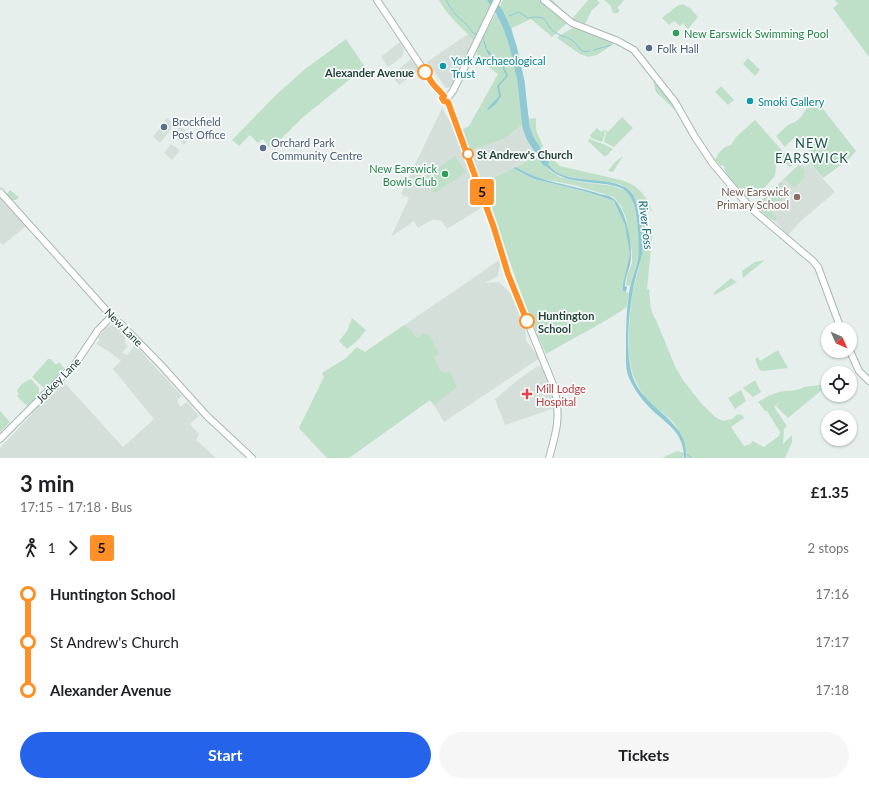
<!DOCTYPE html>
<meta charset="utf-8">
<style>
:root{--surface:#fff;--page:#f6f6f6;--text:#202124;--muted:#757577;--accent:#2563eb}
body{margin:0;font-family:Lato,sans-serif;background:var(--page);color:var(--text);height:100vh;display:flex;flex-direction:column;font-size:15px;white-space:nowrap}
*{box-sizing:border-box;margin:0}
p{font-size:13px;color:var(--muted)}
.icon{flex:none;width:22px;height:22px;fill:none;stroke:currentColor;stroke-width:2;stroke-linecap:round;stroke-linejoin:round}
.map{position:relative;height:458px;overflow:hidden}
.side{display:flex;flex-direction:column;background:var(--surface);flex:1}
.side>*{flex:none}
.badge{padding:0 8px;border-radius:3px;font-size:14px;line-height:26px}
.needle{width:26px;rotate:135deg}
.tools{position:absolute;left:821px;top:322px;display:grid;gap:8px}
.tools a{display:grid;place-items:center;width:36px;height:36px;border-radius:50%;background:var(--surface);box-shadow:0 1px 3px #0004;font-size:20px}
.map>.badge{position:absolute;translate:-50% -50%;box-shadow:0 0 0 2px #fff}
.legs{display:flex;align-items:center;gap:6px;height:44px;padding:0 20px;font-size:13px}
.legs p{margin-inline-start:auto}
.summary{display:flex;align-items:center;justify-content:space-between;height:68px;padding:0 20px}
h1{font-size:22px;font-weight:700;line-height:30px}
.primary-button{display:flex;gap:8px;margin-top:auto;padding:8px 20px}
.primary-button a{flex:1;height:46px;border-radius:24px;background:var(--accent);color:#fff;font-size:16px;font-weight:700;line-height:46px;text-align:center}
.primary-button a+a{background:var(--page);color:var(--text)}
ul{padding:0 20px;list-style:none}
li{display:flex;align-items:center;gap:14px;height:48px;font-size:15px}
li i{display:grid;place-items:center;width:6px;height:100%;margin:0 5px;background:currentColor}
li i::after{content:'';width:10px;height:10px;margin:-5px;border:3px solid;border-radius:50%;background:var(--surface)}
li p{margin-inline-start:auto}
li:first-child i{background:linear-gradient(#0000 50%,currentColor 0)}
li:last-child i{background:linear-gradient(currentColor 50%,#0000 0)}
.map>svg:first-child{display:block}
.built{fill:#d4dfda}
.green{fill:#bfe0c8}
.water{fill:#8ec9d4}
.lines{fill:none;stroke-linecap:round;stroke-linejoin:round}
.stream{stroke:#8ec9d4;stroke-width:1}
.river{stroke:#8ec9d4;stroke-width:7}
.minor-casing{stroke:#a8b8b2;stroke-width:8}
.minor{stroke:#fff;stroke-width:6}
.line-1-casing{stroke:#fff;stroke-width:9}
.line-1{stroke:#ff9027;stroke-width:6}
.leisure-dot{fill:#2e9e5b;stroke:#f7fbf9;stroke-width:1.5}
.service-dot{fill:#5c6f8a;stroke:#f7fbf9;stroke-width:1.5}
.culture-dot{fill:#0f9aa8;stroke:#f7fbf9;stroke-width:1.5}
.stop-1-dot{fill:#fff;stroke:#ff9027;stroke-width:2}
.education-dot{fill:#8d6e63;stroke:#f7fbf9;stroke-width:1.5}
.health-dot{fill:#e0444e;stroke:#f7fbf9;stroke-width:1.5}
.labels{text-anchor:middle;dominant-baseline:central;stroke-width:3.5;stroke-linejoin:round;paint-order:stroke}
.leisure-label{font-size:11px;fill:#27864d;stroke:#f7fbf9;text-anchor:start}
.service-label{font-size:11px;fill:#4e5e75;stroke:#f7fbf9;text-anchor:start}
.culture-label{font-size:11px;fill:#0d838f;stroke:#f7fbf9;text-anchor:start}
.stop-label{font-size:11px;font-weight:bold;fill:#24423a;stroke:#f7fbf9;text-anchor:start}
.education-label{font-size:11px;fill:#785e54;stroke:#f7fbf9;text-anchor:end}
.street-label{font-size:11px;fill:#24423a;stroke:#f7fbf9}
.health-label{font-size:11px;fill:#be3a42;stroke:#f7fbf9;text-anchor:start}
.water-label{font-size:12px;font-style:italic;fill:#1c6f80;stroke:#f7fbf9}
.quarter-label{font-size:13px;letter-spacing:1px;fill:#1f5548;stroke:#f7fbf9}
</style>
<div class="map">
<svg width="869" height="458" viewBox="0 0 869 458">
<rect width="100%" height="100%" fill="#e6efeb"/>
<path class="built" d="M468,34L474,41L451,87L446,88L427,62Z
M400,42L404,49L402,57L388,67L381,57Z
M411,59L419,70L399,85L391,75Z
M442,108L456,133L463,129L470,151L506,138L529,119L541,154L484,182L474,176L484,206L447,229L442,221L433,219L418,228L414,221L391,237L409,198L401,194Z
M167,118L175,124L160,143L153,137Z
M180,126L192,136L184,145L178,138L177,130Z
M171,144L180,150L172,160L164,153Z
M805,159L835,192L802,220L788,235L775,221L768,217L758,208L755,205V203L761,200Z
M0,198L26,226L3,245L0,242Z
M501,259L498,276L485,283L499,282L510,293L525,326L526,341L540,358L444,422L434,405L430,400L349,458H327L299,428L324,377L365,352Z
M114,324L125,335V343L128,346L122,353L127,355L135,345L182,396L177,400L180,407L187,402L199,416L190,424L199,434L196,440L216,458H0V448L32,414V411L63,381L123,447L154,419L113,369L121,361L110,352L96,344L100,340L98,338L106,328Z
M538,366L542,367L544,370L552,389L555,408L505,425L495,399L519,379Z"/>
<path class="green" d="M439,0H488L491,4L474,41C463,28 447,16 439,0Z
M503,0H539L567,23L552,37L531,19L512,28L514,48L529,119L536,118V130L543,146L539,150L538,145L532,137L529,119L506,138L470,151L463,129L469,126L498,74L478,59L476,50Z
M547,0H552L572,19L588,0H597L600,3L592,10L584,26L572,19Z
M604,0H624L617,8L620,10L618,13H613L612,11L611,6Z
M835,0H869V57L833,8L838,4Z
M682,4L690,8L698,17L688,29L683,23L680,26L674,21L669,25L662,18L677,6Z
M574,27L615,43L597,55L588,57L580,54L557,38L559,36Z
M346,39L365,67L302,118L280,140H279L269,147L263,139L258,143L250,135L239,146L232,140L276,95L305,69Z
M748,58L760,70L755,76L743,64Z
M653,80L669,99L676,111L656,92Z
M721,86L734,100L728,105L715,92Z
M816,100L856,151L849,159L823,178L804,157L810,151L795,137L785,147L776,136L788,125L795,122L801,117L807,108Z
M622,117L633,128L614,147L604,142L606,133L605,129L608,132Z
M755,120L794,164L790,167L784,162H778C774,167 777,172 774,177L760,193L748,199L745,198L730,180L724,169L725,168L723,165L721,166L715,160C718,153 724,146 731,145L736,137Z
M597,128L601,132L604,130L605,133L602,142L591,138L590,135Z
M589,139L603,144L613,149L605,157L588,141Z
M542,153L548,154L560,166L625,181C639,187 647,196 652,211L649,210L648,206L643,207L647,231L652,232V229H653L647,289H649C650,300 650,312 656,320L675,366L683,380L701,403L715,417L723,421L732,419L738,414L742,415L744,418L731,427L744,446L750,444L753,441L764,447L779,436L780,432L767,411H765L758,402C765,398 771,394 779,392C788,390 797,392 804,387L828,384V393L823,389L788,418L776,406L784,399L774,407L787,426L784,429L783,444L792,435V442L785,458H686L687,454C683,445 681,434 676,426C672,419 662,413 656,408C639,394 630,374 629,353C628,332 630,310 633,289C634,284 636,280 637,275C642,259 643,214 635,200C633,196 629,191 626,188C615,177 574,183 556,172C549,167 546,160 541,154Z
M538,155L550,171L560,177L580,182L614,186L630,193C636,213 642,237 638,258C636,267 633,276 630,285L626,286L627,276L632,263V252L626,218L621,206L614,197L574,185L541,179L528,174L516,167Z
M455,156L466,172L435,193L424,177Z
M623,156L613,172L608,171L615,162Z
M799,165L806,172L803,176L804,178L794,188L784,179Z
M513,168L534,179L584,191L612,200C623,209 631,243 630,258C628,270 624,279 623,291L629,293L627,307C601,325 573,338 546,354C521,299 502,240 484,182Z
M781,182L790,191L771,211L777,219L775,221L768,217L755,205L757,201L762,200Z
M10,190L19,197L16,200H12L6,195Z
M765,260L743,278L742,271L755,262Z
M731,278L737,282L715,295L713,293Z
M352,318L366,330L358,340L347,349L339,341L347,331Z
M404,325L411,330L417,338L424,333L430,335L439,354L434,357L440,371L445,373L450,371L457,387L434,405L430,400L349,458H327L299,428L324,377L322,373L346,358L357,347L365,352Z
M778,350L788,368L762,371L759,369L755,359L758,357L760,361Z
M48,359H51L56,365L59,362L64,368L55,379L44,388L32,377Z
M31,379L39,388V395L27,406L17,396L19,394L17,391C19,385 26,381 31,379Z
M755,380L761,392L753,397L743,388Z
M741,390L746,401L735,409L728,398Z
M0,411L10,422L0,432Z
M677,451L684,453L683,458H662Z"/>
<path class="water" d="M483,36L487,49L493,56L502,62L508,76L499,86L501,96L496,104L488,110L487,109L499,96L497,86L506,76L501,64L489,55L487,52L484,44Z
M541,154C546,160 549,167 556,172C578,185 620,174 633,195C639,205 644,237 643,248C641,260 637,272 634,284C629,309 624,355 634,380C647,411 689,421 686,458H684C684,431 666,424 650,408C642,400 634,389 629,378C625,368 626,358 626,348C626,330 626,312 629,294C630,282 636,270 638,259C640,244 638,209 630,196C616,172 560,197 538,155Z
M516,167C541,183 570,184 597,193C602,195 610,195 614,199C626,210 632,242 631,257C631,267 625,276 625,286L627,287L626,292L623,291V284L630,254L625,225L614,201L609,199L584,191L534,179L513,168Z"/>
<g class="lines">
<path class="stream" d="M446,0L454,13L467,25L473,33L477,34
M509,16L519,12L528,18C551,14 542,24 556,33C561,36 568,37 573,41C580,46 579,54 590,51
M594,50L611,45
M686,454L692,458"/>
<path class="river" d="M491,0L500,13L507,28L513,46L521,81L526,127L530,138L545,162"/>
<defs>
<path id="minor" d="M377,0L433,84L443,96
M544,0L572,23L618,41L634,50L675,102L695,137L713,164L741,197L754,211L813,261L818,267L841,329
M449,96L453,91L497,0
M448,102L465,147L494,228L508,274L554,387C561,416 557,430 549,458
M0,192L106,310L111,317L122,325L161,365L207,416L252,458
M850,351L859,371L869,381
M0,439L76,363L98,330L111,317"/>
</defs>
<use href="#minor" class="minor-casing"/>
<use href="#minor" class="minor"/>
</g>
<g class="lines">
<defs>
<path id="line-1" d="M425,72L433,84L444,96L442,98L444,101L448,102L494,228L508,274L527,321"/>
</defs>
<use href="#line-1" class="line-1-casing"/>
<use href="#line-1" class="line-1"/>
</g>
<g class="leisure-dot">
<circle cx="676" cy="33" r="4"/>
<circle cx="445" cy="174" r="4"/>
</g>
<g class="service-dot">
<circle cx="649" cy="48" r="4"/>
<circle cx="164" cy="127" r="4"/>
<circle cx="263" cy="148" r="4"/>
</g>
<g class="culture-dot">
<circle cx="443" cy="66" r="4"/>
<circle cx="750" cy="101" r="4"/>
</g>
<g class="stop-1-dot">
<circle cx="425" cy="72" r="7"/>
<circle cx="468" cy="154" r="5"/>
<circle cx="527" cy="321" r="7"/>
</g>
<circle class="education-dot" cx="797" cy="197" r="4"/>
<path class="health-dot" d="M525 388h4v4h4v4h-4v4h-4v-4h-4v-4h4z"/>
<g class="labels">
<g class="leisure-label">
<text x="684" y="33">New Earswick Swimming Pool</text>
<text x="437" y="168" text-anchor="end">New Earswick<tspan x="437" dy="13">Bowls Club</tspan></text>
</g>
<g class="service-label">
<text x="657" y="48">Folk Hall</text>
<text x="172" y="121">Brockfield<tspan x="172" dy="13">Post Office</tspan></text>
<text x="271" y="142">Orchard Park<tspan x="271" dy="13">Community Centre</tspan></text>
</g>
<g class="culture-label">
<text x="451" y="60">York Archaeological<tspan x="451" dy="13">Trust</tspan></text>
<text x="758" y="101">Smoki Gallery</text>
</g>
<g class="stop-label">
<text x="414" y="72" text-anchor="end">Alexander Avenue</text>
<text x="477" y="154">St Andrew's Church</text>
<text x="538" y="315">Huntington<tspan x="538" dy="13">School</tspan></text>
</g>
<g class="education-label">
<text x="789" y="191">New Earswick<tspan x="789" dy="13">Primary School</tspan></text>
</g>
<g class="street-label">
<text transform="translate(124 327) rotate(45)">New Lane</text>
<text transform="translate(58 380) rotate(-46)">Jockey Lane</text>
</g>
<g class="health-label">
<text x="536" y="388">Mill Lodge<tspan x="536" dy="13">Hospital</tspan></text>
</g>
<g class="water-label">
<text transform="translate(646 225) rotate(83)">River Foss</text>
</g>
<g class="quarter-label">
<text x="812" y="143">NEW<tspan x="812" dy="15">EARSWICK</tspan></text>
</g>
</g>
</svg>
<div class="tools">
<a><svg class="needle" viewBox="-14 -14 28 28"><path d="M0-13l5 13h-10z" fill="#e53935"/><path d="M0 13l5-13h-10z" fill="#757577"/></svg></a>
<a><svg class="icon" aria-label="locate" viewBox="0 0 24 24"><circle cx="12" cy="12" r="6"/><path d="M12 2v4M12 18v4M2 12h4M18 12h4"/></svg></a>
<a><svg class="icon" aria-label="layers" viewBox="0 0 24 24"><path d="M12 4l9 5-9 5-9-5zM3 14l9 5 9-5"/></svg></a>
</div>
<b class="badge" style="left:482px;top:192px;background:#ff9027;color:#111">5</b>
</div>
<section class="side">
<div class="summary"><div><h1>3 min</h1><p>17:15 – 17:18 · Bus</p></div><b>£1.35</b></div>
<div class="legs"><svg class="icon" aria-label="walk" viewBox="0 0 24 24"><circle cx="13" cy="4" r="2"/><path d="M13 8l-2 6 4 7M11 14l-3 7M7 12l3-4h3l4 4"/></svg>1<svg class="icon" aria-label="forward" viewBox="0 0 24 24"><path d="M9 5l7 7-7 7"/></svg><b class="badge" style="background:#ff9027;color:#111">5</b><p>2 stops</p></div>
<ul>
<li><i style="color:#ff9027"></i><b>Huntington School</b><p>17:16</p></li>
<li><i style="color:#ff9027"></i><span>St Andrew's Church</span><p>17:17</p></li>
<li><i style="color:#ff9027"></i><b>Alexander Avenue</b><p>17:18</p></li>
</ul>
<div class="primary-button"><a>Start</a><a>Tickets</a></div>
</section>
